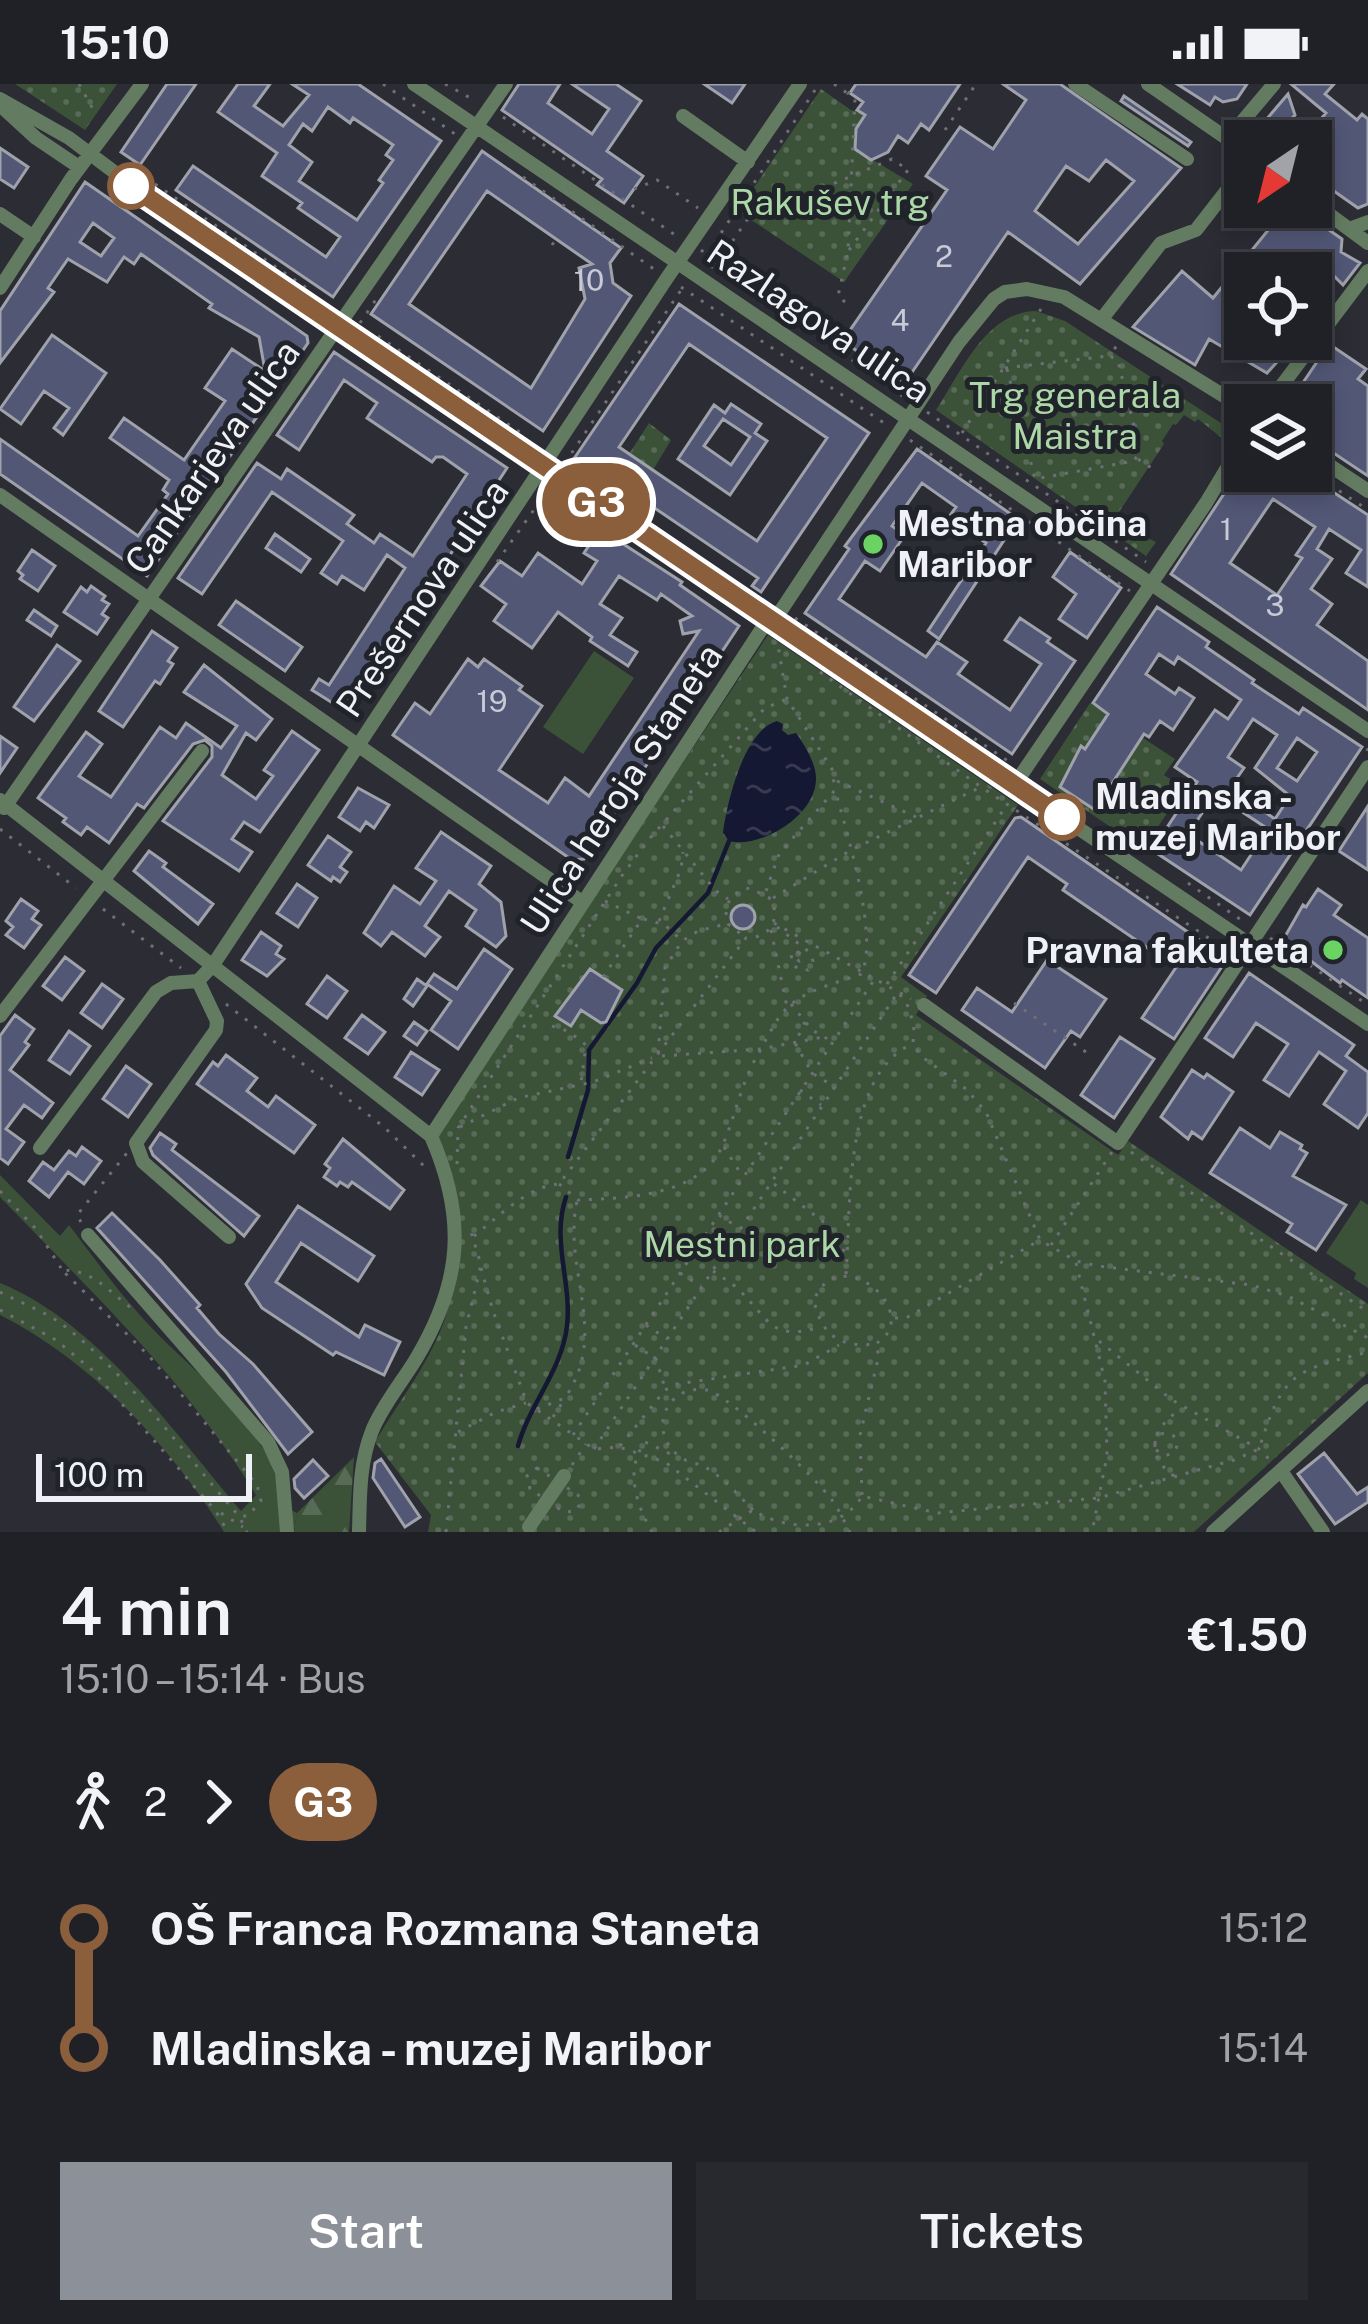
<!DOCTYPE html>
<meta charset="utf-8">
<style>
:root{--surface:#202127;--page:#28292f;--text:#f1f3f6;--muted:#a2a3a7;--line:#3d3e44;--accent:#8c9099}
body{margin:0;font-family:"Public Sans",sans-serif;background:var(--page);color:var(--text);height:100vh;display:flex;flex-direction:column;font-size:45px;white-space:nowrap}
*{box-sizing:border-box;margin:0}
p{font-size:39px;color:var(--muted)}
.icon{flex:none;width:66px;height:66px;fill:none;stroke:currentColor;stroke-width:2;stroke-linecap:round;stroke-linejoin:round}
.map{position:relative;height:1448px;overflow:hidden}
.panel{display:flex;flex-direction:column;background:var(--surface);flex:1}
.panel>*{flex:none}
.badge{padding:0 24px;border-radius:39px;font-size:42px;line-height:78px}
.needle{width:78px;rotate:215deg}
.buttons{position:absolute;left:1224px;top:36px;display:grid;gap:24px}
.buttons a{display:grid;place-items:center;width:108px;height:108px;border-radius:0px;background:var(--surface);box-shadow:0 6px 18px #0003,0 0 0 3px var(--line);font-size:60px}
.scale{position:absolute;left:36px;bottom:30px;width:216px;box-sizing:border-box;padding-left:12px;border:6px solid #f0f1f6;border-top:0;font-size:33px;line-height:42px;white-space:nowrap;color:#f0f1f6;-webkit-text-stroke:9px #21232a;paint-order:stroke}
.map>.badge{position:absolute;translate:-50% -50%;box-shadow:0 0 0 6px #fff}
.legs{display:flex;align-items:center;gap:18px;height:132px;padding:0 60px;font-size:39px}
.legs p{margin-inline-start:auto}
.head{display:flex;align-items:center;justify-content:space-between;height:204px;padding:0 60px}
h1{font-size:66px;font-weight:600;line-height:90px}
.cta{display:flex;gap:24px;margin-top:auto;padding:24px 60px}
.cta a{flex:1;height:138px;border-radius:0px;background:var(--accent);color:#fff;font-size:48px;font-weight:600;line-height:138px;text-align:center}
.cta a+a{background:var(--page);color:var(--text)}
ul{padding:0 60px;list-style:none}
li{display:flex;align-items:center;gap:42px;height:120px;font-size:45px}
li i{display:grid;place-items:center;width:18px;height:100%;margin:0 15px;background:currentColor}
li i::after{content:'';width:30px;height:30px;margin:-15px;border:9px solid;border-radius:50%;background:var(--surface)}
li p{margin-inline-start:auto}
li:first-child i{background:linear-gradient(#0000 50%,currentColor 0)}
li:last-child i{background:linear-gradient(currentColor 50%,#0000 0)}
.status{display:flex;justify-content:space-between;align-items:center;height:84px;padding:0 60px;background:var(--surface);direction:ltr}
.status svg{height:33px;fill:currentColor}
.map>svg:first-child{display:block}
.grass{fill:#3b5239}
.forest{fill:url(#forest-firs)}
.park{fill:url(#park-dots)}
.water{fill:url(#water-ripples)}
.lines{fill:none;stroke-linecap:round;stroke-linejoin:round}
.stream{stroke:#151832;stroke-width:4.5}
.building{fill:#525776;stroke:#a0a2ab;stroke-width:3;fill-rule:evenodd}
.path{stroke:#6f7077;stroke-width:3;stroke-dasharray:3 9;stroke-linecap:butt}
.minor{stroke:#637c61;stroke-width:14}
.line-1-casing{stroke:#fff;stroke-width:27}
.line-1{stroke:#8b5e3c;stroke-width:18}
.stop-1-dot{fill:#fff;stroke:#8b5e3c;stroke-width:6}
.poi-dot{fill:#6ad364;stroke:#21232a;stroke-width:4.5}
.labels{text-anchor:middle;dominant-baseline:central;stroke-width:10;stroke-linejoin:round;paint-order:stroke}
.number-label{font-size:30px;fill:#c8cad6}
.park-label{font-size:36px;fill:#acd8a8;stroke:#21232a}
.street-label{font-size:36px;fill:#f0f1f6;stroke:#21232a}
.poi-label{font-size:36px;font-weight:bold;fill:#f0f1f6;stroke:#21232a;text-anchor:start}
.stop-label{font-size:36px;font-weight:bold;fill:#f0f1f6;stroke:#21232a;text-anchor:start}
</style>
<div class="status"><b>15:10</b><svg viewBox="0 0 49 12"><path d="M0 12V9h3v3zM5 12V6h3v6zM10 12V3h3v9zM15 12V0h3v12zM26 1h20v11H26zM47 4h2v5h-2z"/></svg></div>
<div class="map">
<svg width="1368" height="1448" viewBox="0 0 1368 1448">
<defs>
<pattern id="forest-firs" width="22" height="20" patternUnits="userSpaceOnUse" patternTransform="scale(3)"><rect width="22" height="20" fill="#3b5239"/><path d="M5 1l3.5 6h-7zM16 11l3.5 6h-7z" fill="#586b56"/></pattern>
<pattern id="park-dots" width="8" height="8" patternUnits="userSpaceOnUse" patternTransform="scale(3)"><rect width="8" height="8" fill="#3b5239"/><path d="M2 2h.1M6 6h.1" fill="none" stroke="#586b56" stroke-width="1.8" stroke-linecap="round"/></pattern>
<pattern id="water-ripples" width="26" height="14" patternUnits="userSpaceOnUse" patternTransform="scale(3)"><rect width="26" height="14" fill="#151832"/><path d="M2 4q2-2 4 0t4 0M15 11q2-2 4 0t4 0" fill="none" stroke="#373a50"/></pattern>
</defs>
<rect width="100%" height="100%" fill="#2b2c34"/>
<path class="grass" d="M594,567L634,594L583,670L543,643Z
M0,1091L60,1152L69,1141C92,1171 114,1202 139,1230C193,1292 271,1336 283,1422L297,1429L294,1448H224C171,1362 91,1277 0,1231V1199C97,1238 175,1349 241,1427L256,1411C188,1298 91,1208 0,1113Z
M1361,1116L1368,1121V1204L1354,1195L1356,1189L1326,1169Z"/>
<path class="forest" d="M354,1373L349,1448H294L297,1429Z"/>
<path class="park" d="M15,0H117L85,46Z
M821,5L851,26L865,31L856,45L855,65L913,100L844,198L738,127Z
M1036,227L1065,237L1230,345L1223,355L1198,335L1195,338L1184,331L1176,341L1173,340L1162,357L1164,360L1117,431L1128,440L1126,443L1156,458L1146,472L936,326C961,289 985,228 1036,227Z
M649,339L671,356L653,386L629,370Z
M768,551L1018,721L901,893L927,912L916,931L1118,1071L1128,1057L1368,1220V1289L1194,1448H428L431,1431L375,1358C400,1315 438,1269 449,1220C460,1173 442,1101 433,1055Z
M1090,619L1175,675L1164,691L1184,704L1143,765L1040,695Z"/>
<path class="water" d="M777,637L783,640L782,646L788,651L796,649C804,660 816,679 816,694C817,731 761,765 729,757L723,749C727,718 744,646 777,637Z"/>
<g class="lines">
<path class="stream" d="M568,1073L588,1006L589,966L637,899L656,864L708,809L729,757
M518,1362C529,1321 562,1286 567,1242C572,1198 551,1157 566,1113"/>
</g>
<path class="building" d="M167,0H196L140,81L121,68Z
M238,0H270L254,22L283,42L309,11L292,0H358L441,57L333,213L176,106L193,82L326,173L340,153L298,124L302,119L262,92L277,69L218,28ZM328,23L350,39L353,34L393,61L386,71L393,76L379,96L383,99L357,136L299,97L312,78L289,61L303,40L312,47Z
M519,0H560L548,19L592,50L609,25L572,0H616L641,17L607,67L643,92L624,119L597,101L602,95L502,26Z
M704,0H745L732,19Z
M856,0H960L929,46L921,40L908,59L898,52L888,68L871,76L855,65L856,45L865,31L857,26L863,18L850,9Z
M1003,0H1060L1181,84L1080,200L1008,148L904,300L847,260L850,255L846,252L947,106L926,92L960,43L993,65L1026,16ZM1106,76L1134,97L1078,160L1035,127L1066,82L1089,97Z
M1177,0H1247L1237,15L1223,18L1215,13L1210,21Z
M1291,0H1334L1325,10L1357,36L1362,30L1368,35V120L1358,124L1311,91V57H1263L1254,50L1288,10L1295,31L1291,35L1309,49L1326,29Z
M1124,12L1191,58L1188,62L1121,17Z
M0,64L28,83L14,104L0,95Z
M482,67L621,164L610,179L613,199L631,212L543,347L371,230ZM487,107L592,180L579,184L585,215L531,304L409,220Z
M85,98L307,252L308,259L147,492L0,390V355L138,452L168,410L163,406L169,396L110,354L124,334L184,376L225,317L205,304L232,265L265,287L259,253L209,224L212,220L141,170L134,180L124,173L107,198L68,175L48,204L54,208L0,279V227ZM93,139L114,154L101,172L80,158Z
M1287,123H1296L1342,155L1341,168L1360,179L1343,201L1331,189L1317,206L1330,219L1311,244V189H1245V255H1267L1286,268L1267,289L1209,255L1195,281L1133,243L1182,187L1213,214Z
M679,220L869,349L761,508L752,502L758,494L588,379L583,387L571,379ZM689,260L827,354L757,457L619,363Z
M52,251L106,289L63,351L54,344L69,324L44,307L21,340L0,325Z
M1329,260L1366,285L1358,295L1368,302V392L1311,354V321H1288Z
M334,268L507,384L347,628L312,606L319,595L329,601L405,484L387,471L364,506L342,492L337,500L321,489L343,457L272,408L202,510L178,494L257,379L281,395L287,385L354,431L347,440L374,459L380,450L413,472L467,390L443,373H436L432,378L367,334L377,319L344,296L299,366L277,351Z
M731,320L761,340L755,349L767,357L730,411L678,375L714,321L725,329ZM723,335L750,353L731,381L704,362Z
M917,365L1018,435L939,555L928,547L986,459L949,433L956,423L922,399L892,442L905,451L880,487L865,477L839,515L926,573L937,558L967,578L958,590L1010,626L1041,580L1005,556L1020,534L1050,554L1047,558L1075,577L1012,670L805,529L849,465L845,462Z
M1239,387H1301L1368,431V503L1346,489L1361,466L1329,445L1317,465L1332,475L1311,505L1332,520L1317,541L1368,577V626L1171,490ZM1273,415L1315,443L1296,471L1302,474L1277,511L1230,479Z
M600,445L682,498L680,501L739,542L584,775L572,776L393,651L415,619L430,630L468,575L478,583L484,575L522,602L519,606L542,622L499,686L548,719L565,694L589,712L699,547L683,550L680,537L692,532L661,510L657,516L619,492L600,520L622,534L610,551L637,568L628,582L590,557L592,553L558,528L532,564L494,537L506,520L481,502L500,477L522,492L538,469L582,500L597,477L584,469Z
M275,450L310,475L301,488L266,464Z
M32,466L55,482L38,507L20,495L23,491L18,487Z
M1070,468L1121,504L1087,554L1059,535L1076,510L1053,493Z
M91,502L105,512L102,516L109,520L102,530L108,534L97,550L64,528L81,503L87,508Z
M236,517L302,563L285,587L219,541Z
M1157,523L1209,558L1206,563L1254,596L1252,599L1299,630L1303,624L1362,663L1250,831L1152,766L1197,698L1175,683L1215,626L1228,635L1241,616L1193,583L1178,573L1174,580L1159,570L1146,590L1175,610L1179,604L1194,614L1173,646L1160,637L1149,653L1144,650L1095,726L1060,703L1081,662L1085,665L1108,630L1093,619ZM1253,635L1277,651L1255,684L1290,712L1275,735L1230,704L1244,684L1228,673ZM1297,654L1317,668L1297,697L1277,684ZM1215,710L1268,745L1241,786L1188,750Z
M34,526L57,542L51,552L27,536Z
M152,547L177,564L168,577L173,580L160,600L155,597L123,643L99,627Z
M57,561L80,577L34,637L14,623Z
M204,581L272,635L256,656L246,649L222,691L256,715L273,692L264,686L292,647L319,666L260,748L244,738L232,755L252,768L239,787L163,737L212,673V662L205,656L193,660L144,724L137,720L109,759L87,743L81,751L63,738L66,734L38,714L86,648L102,660L79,692L111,713L160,643L176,654L186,639L221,664L237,642L184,608Z
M0,652L17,664L0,689Z
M358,704L389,721L374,744L366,738L360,747L339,733Z
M1368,722V786L1339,767Z
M1021,733L1224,873L1225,878L1174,955L1142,934L1181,876L1157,859L1152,867L1063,806L1067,800L1028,773L936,909L909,891L1015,734Z
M441,748L491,782L479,800L501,818L506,852L496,863L466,842L476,826L449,807L425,842L440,853L425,872L392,848L381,862L364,849L394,802L420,820L436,797L416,784Z
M328,752L351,768L340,783L347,788L340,798L333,793L331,797L308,781Z
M149,767L166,779L163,783L213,820L198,840L134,787Z
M297,800L317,814L298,843L277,829Z
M1318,805L1341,821L1334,831L1368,854V914L1342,896L1340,899L1283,856L1303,821L1306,823Z
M21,815L38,827L32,835L41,841L24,864L6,851L13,843L6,837Z
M731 833a12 12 0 1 1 24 0a12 12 0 1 1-24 0Z
M261,848L281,862L276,870L284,875L267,892L242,876Z
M484,865L512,885L458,965L431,946L451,917L427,900L434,890L457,905Z
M65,873L84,887L62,916L43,902Z
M1047,876L1106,915L1080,953L1071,947L1045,984L962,926L977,904L1012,928Z
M590,885L622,906L606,938L601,939L581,926L571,942L555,932Z
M1249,889L1354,961L1346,972L1368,988V1029L1358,1044L1324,1020L1346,987L1319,968L1289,1012L1264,996L1288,960L1256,939L1233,973L1205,954Z
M327,892L347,907L327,934L307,920Z
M417,895L427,902L413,922L404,915Z
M102,900L123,915L102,944L81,929Z
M15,931L34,945L25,958L29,961L10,986L53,1019L42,1034L24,1021L6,1045L24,1058L8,1080L0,1074V952Z
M362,931L385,948L368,970L345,954Z
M414,938L427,947L417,961L404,952Z
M69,947L90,962L70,990L49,976Z
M1120,953L1154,975L1114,1034L1081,1011Z
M411,968L439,986L422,1011L395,993Z
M226,971L257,994L247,1007L268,1023L276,1012L315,1041L294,1069L197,1000L213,978L218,982Z
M126,982L151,1000L128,1033L103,1015Z
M1192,986L1204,994L1207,990L1233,1008L1202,1055L1192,1048L1188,1055L1161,1033Z
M1240,1044L1270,1064L1280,1048L1302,1061L1300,1065L1307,1069L1293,1092L1346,1121L1316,1166L1287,1148L1292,1140L1210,1089Z
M160,1049L176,1060L172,1066L259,1132L244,1152L153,1071L150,1064Z
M343,1055L404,1106L390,1125L352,1098L348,1103L340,1098L337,1102L324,1093L330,1084L325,1080Z
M82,1063L101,1077L84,1100L68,1088L49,1113L29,1097L43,1078L54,1086L69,1067L76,1072Z
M298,1122L374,1172L358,1197L301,1159L276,1198L359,1253L365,1241L400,1258L384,1291L336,1268L333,1271L262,1224L246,1200Z
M112,1129L160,1176L200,1221L197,1224L219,1250L253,1280L312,1348L288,1370L226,1288L97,1144Z
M1324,1369L1357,1410L1368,1403V1418L1335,1440L1298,1390Z
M381,1375L420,1433L405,1443L373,1394L375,1379Z
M313,1376L328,1392L304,1414L295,1404L294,1395Z"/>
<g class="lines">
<path class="path" d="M79,0L95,29
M383,0L455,50
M445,0L474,16
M834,0L847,9
M503,33L678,153
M945,46L976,0
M523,93L658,188
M155,100L311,207
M634,105L657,96L698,124
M552,161L556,155
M701,166L715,178L711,184
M849,166L908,86L915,91
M708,169L819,0
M719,177L747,136L892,75L908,86
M715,178L904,313
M681,203L887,341
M845,218L838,212L848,167L855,15L848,10L855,0
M360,239L379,211
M378,252L524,351
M1005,284L1108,272
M1007,285L1035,395L1134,377L1140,367L1118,277L1110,272L1117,261
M927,328L1146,478
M962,349L1041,225
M910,356L1130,507
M1138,375L1156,387
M565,379L681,206
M1309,387L1368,426
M497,478L550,403
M795,534L1011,679
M820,588L981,703L1228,867
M1367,667L1368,664
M837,697L916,733
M663,742L716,807L728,815
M0,745L76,804
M1188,799L1244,838
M766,807L779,770L835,706L832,685L787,615L778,561
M773,814L851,766L981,703
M103,825L181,884
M644,835L665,841L682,857L698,847L726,840
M659,837L681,785L683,768
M774,839L911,915
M777,843L808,867L813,877L808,886L798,885L792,879L791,869L798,868
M771,846L787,923
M1270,854L1368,921
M798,868L803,872L799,877L794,872Z
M603,893L642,835L603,816
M887,900L1006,722
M1014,919L1092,972
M226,920L384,1043L427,1085
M791,920L812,946L831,957
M805,938L795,959L812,989L833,1002
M552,942L568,947L586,961L581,999
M658,969L665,884L682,857
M662,972L761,965L823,953
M800,1006L821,1021
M460,1043L518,1014L593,998L652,974
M724,1063L741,1090
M1131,1068L1368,1228
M457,1080L458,1044L621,793L650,754L765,624L787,615
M559,1100L578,1116C626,1114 703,1113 724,1058C736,1029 741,1000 757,972C766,957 774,937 786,925C804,906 837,899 861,890C880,856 846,745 835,706
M774,1100L830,1143L847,1172
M0,1107L36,1145L61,1184
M719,1131L739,1144
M81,1138L77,1131L127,1069
M705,1151L726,1165
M474,1152C497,1134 528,1102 559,1100L746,854C770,854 781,836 771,815L750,804C731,808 722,821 728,840L746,854
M1051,1161L1112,1068
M694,1168L714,1182
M1076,1179L1105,1297L1107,1372L1092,1448
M481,1184L493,1227L527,1319L594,1365L619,1363L665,1378L756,1448
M713,1187C721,1193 731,1198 738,1205C770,1235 769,1258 821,1243
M680,1189L701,1202
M846,1190C851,1127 843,993 910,961
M0,1208C19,1218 41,1226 59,1238C127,1288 183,1369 239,1432L247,1448
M130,1223C107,1206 93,1186 62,1186L149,1272L257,1401L261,1417L248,1432H239
M0,1226L56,1256L92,1286L215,1426L228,1448
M895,1234H906L1038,1157
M646,1241L667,1255
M1099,1257L1172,1316L1259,1365L1272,1378
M635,1261L656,1275L665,1304
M537,1325L565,1314C610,1248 562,1187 577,1117
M553,1333L564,1316
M458,1348L496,1328L526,1319
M1155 1360a11 11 0 1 1 22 0a11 11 0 1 1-22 0Z
M573,1351L876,893
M620,1362L665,1306L677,1300L804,1281L839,1261
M594,1365L898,908L907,920L914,941L913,960L921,972L966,1005L986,1028L1040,1156L1076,1177L1098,1182L1251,1201L1288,1212L1368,1254
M572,1381L586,1360
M537,1384L578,1411L581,1418L576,1427L564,1428L530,1405L527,1392Z
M1174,1392C1143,1370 1153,1343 1181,1325
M862,1411L860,1351L879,1271L875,1260C927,1232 840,1153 814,1216C821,1251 840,1264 875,1260
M753,1426C738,1411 724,1394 705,1383C697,1379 686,1378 679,1372C646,1347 667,1299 707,1306C728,1310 818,1396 832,1416C839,1426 844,1437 850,1448
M221,1429L243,1443
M446,1448L466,1243L481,1181L469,1141
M652,1448C637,1422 624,1386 645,1358L675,1372
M719,1448L753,1426C787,1448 842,1448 862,1412L937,1429L1098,1414L1234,1376L1259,1365C1283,1289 1292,1287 1368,1268"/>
<path class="minor" d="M414,0L1368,647
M1075,0L1187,75
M1148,0L1245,67
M0,15L69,54L170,130L1368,940
M0,21L36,54L79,83
M683,32L748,78
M1223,50L1241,39L1274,0
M1311,117L1368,159
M0,130L34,153
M1349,145L1368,138
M0,204L71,95L142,0
M1101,236L1161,159L1196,146L1245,83
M1267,321L1368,187
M1311,369L1368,407
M0,411L582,818
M1015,700L1206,419L1245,354
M0,716L431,1052C467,1135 462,1198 416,1275C402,1298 382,1322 372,1347C359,1380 360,1413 359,1448
M4,724L506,0
M198,897L217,937L216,946L136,1059L143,1078L229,1153
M924,921L1118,1059L1368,683
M0,932L202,667
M431,1052L761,546L782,525L959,258L994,215L1005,208L1027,205L1064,213L1245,325
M40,1064L156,908L171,899L198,897L213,881L667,194L800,0
M88,1151L268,1358L282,1388L287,1448
M1281,1387L1323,1448
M529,1443L564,1392
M1213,1448L1368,1307"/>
</g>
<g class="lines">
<defs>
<path id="line-1" d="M131,102L1062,733"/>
</defs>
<use href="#line-1" class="line-1-casing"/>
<use href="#line-1" class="line-1"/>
</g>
<g class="stop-1-dot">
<circle cx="131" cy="102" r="21"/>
<circle cx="1062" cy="733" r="21"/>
</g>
<g class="poi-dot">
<circle cx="873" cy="460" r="12"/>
<circle cx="1333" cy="866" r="12"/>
</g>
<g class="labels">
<g class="number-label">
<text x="944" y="172">2</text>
<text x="589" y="196">10</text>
<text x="900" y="236">4</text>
<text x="1226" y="445">1</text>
<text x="1275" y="521">3</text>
<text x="492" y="617">19</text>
</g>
<g class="park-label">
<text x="830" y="118">Rakušev trg</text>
<text x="1075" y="311">Trg generala<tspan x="1075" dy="41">Maistra</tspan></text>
<text x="742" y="1160">Mestni park</text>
</g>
<g class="street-label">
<text transform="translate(819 237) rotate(34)">Razlagova ulica</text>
<text transform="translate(212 373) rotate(-55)">Cankarjeva ulica</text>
<text transform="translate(422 514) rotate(-56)">Prešernova ulica</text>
<text transform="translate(621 705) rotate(-57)">Ulica heroja Staneta</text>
</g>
<g class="poi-label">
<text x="897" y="439">Mestna občina<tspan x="897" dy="41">Maribor</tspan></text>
<text x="1309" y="866" text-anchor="end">Pravna fakulteta</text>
</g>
<g class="stop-label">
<text x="1095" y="712">Mladinska -<tspan x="1095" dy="41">muzej Maribor</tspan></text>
</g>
</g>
</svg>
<div class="buttons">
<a><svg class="needle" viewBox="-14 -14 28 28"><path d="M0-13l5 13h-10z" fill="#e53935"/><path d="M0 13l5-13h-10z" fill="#a2a3a7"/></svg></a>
<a><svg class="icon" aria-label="locate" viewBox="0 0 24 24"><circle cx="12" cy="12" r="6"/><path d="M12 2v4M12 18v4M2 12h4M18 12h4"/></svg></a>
<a><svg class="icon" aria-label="layers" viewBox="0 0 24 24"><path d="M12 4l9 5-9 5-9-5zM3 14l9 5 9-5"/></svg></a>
</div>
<div class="scale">100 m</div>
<b class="badge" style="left:596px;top:418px;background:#8b5e3c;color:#fff">G3</b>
</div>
<section class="panel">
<div class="head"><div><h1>4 min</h1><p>15:10 – 15:14 · Bus</p></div><b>€1.50</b></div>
<div class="legs"><svg class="icon" aria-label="walk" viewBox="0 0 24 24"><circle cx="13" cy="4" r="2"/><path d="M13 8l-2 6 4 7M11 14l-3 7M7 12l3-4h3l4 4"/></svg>2<svg class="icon" aria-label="forward" viewBox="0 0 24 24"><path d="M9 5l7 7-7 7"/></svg><b class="badge" style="background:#8b5e3c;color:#fff">G3</b></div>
<ul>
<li><i style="color:#8b5e3c"></i><b>OŠ Franca Rozmana Staneta</b><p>15:12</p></li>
<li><i style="color:#8b5e3c"></i><b>Mladinska - muzej Maribor</b><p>15:14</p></li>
</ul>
<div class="cta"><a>Start</a><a>Tickets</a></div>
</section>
